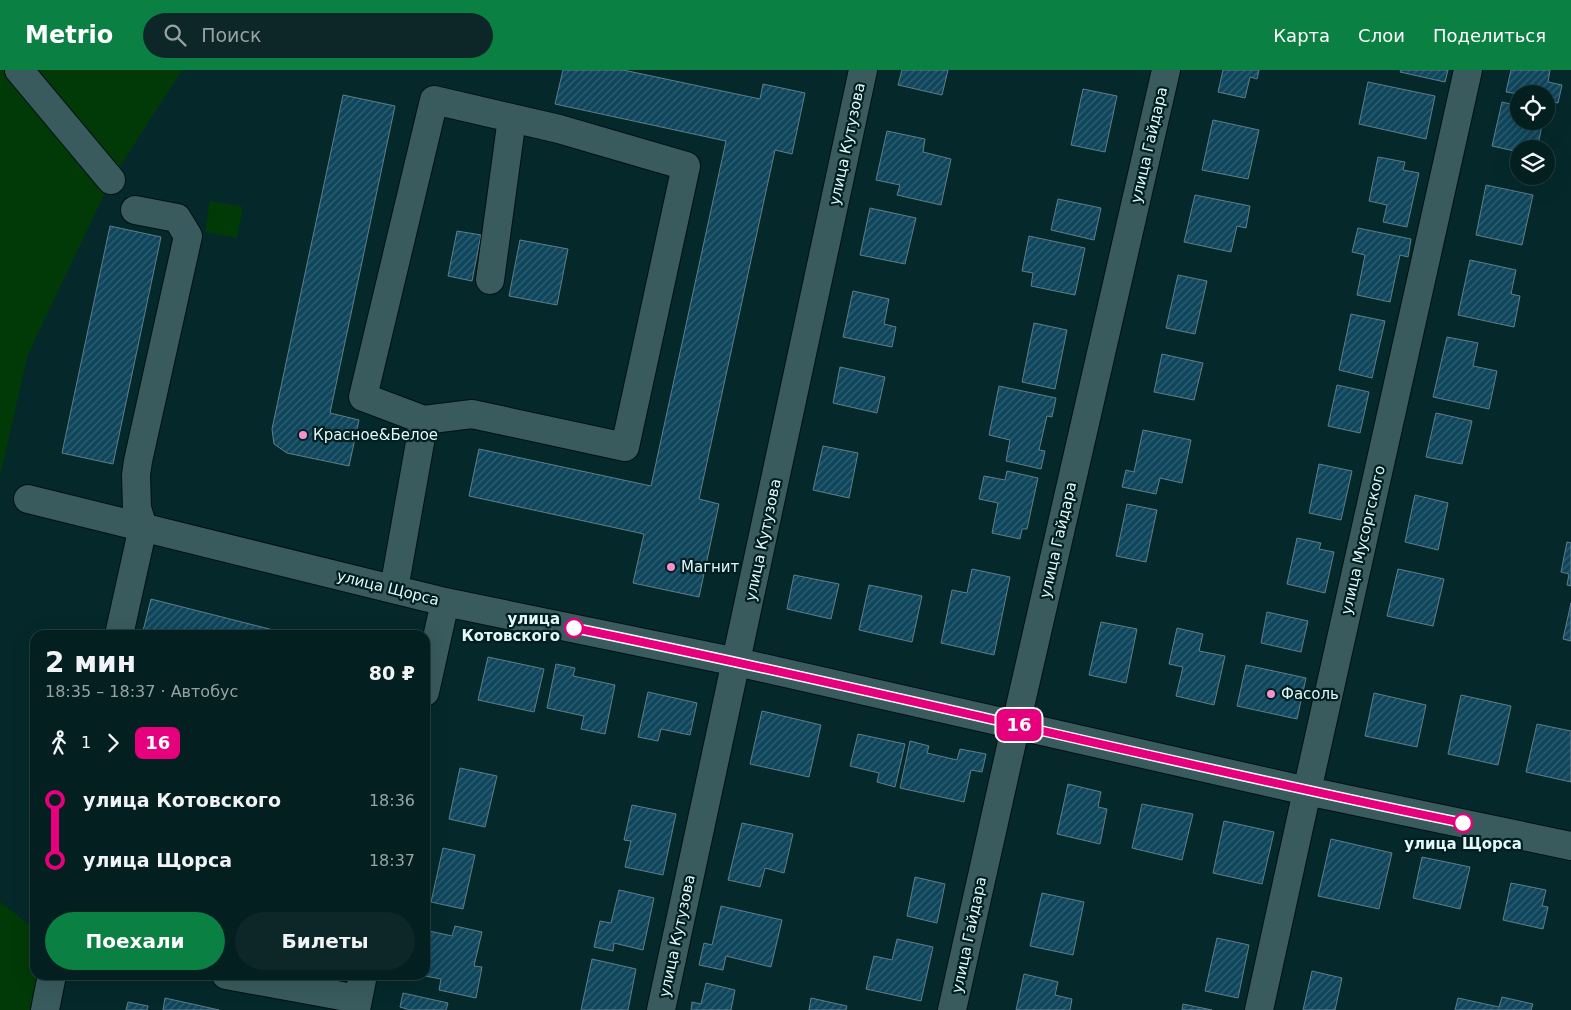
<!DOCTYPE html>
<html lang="ru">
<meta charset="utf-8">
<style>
:root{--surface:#041f20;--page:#0d2729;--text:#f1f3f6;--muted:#97a2a5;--line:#253d3e;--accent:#0b8043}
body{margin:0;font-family:"DejaVu Sans",sans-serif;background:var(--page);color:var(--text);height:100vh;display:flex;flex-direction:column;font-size:19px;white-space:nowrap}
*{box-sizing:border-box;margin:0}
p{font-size:16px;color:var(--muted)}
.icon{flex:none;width:28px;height:28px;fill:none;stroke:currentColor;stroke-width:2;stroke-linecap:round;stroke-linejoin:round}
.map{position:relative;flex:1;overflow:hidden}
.side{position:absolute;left:30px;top:560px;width:400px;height:350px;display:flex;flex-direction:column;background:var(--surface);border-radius:15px;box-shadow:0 5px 20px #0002,0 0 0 1px var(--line)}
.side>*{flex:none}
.badge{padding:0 10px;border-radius:8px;font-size:18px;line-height:32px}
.tools{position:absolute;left:1510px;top:15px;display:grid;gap:10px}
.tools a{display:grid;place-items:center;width:45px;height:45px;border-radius:50%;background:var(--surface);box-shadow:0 5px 20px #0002,0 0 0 1px var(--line);font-size:25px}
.map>.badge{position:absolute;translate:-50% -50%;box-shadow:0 0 0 2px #fff}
.legs{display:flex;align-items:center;gap:8px;height:55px;padding:0 15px;font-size:16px}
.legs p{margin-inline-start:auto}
.headline{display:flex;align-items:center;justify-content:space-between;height:85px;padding:0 15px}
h1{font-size:28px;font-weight:700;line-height:38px}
.primary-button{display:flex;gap:10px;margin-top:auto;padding:10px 15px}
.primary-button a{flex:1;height:58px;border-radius:30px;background:var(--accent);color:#fff;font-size:20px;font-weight:700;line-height:58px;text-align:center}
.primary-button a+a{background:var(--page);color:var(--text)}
ul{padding:0 15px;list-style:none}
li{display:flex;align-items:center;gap:18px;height:60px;font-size:19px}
li i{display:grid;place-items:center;width:8px;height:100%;margin:0 6px;background:currentColor}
li i::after{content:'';width:12px;height:12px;margin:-6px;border:4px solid;border-radius:50%;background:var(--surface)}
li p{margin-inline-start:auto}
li:first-child i{background:linear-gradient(#0000 50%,currentColor 0)}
li:last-child i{background:linear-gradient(currentColor 50%,#0000 0)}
header{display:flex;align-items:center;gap:30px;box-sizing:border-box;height:70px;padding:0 25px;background:var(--accent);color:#fff}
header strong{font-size:24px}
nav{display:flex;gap:28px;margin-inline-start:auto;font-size:18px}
.search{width:350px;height:45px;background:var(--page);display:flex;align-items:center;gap:12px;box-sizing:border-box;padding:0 18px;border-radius:28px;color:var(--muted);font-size:19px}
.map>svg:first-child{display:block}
.green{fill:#023a07}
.building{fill:url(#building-hatch);stroke:#607d8b}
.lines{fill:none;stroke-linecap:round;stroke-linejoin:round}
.minor-casing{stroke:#001012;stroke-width:30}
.minor{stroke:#395b5d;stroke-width:28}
.line-1-casing{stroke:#fff;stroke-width:11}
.line-1{stroke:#e6007e;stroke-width:8}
.poi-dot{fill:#f790ce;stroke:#001f21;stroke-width:2}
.stop-1-dot{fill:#fff;stroke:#e6007e;stroke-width:2.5}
.labels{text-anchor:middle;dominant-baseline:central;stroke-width:4.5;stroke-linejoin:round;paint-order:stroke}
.street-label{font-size:15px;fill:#e4f7f8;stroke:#001f21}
.poi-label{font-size:15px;fill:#e4f7f8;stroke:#001f21;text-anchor:start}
.stop-label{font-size:15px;font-weight:bold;fill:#e4f7f8;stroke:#001f21;text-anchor:end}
</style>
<header>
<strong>Metrio</strong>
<div class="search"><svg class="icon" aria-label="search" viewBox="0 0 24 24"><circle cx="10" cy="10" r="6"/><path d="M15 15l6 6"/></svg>Поиск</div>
<nav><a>Карта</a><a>Слои</a><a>Поделиться</a></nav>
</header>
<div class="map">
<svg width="1571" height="940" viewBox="0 0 1571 940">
<defs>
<pattern id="building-hatch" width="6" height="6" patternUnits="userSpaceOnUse" patternTransform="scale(1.25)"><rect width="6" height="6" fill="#0f465c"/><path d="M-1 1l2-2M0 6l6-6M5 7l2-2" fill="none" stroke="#326174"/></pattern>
</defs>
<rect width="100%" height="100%" fill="#05292b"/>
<path class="green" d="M0,0H182L111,110L28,284L0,406Z
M210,131L243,137L237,168L205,162Z
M0,832L35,859V905H39L31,940H0Z"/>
<path class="building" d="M563,0H623L760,29L763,14L805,23L792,84L775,80L699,429L719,434L699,527L633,513L644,464L469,426L479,379L651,416L726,71L555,34Z
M902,0H948L942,25L898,15Z
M1223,0H1259L1257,9L1250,7L1245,28L1218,22Z
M1401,0H1448L1445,12L1400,2Z
M1511,0H1550L1548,12L1562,15L1558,33L1546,30V24H1519L1506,22Z
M1368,12L1435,26L1426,69L1359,54Z
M1083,19L1117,26L1105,82L1071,75Z
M343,25L395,36L330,343L359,350L349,396L287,383L274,374L272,359Z
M1502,32L1519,36V51H1543L1537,79H1519V82L1492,76Z
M1213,50L1259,60L1248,109L1202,100Z
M887,61L925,69L923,82L951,89L941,135L897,125L900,115L876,110Z
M1378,87L1405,92L1403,100L1419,103L1407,157L1383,152L1387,135L1369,131Z
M1486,115L1533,125L1522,175L1476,165Z
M1195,125L1250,136L1246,158L1237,156L1231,182L1184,172Z
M1058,129L1101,138L1094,170L1051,160Z
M870,138L916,148L905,194L860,185Z
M110,156L161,167L113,394L62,383Z
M1358,158L1411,169L1408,187L1400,185L1390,232L1357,225L1365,185L1352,182Z
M457,161L481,165L472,211L448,206Z
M1029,166L1085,178L1075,225L1031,216L1033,203L1022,201Z
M520,170L568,179L557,235L509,226Z
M1470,190L1516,200L1511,224L1520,226L1514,257L1458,245Z
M1178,205L1207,211L1195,264L1166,258Z
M853,221L889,229L884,254L896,257L892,277L843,267Z
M1351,244L1385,251L1372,308L1339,300Z
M1034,253L1067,260L1055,319L1022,312Z
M1447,267L1478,273L1473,296L1497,301L1489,339L1433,327Z
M1162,284L1203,293L1194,330L1154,322Z
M840,297L885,307L877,343L833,333Z
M1337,315L1369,322L1360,363L1328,356Z
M999,316L1056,328L1052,347L1047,346L1039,380L1045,381L1041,399L1006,391L1010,370L989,365Z
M1436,343L1472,351L1462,394L1426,387Z
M1143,360L1191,370L1182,413L1160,408L1156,424L1122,417L1126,400L1134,402Z
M823,376L858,383L849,428L813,420Z
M1319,394L1352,401L1341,450L1309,443Z
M1007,401L1038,408L1027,459H1022L1020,469L992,463L998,433L979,429L984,406L1005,410Z
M1415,425L1448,433L1438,480L1405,472Z
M1127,434L1157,440L1146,492L1116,486Z
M1297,468L1321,473L1319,479L1334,482L1325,523L1287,514Z
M1567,472L1571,473V516L1567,515L1569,504L1561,502Z
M972,499L1010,507L994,585L941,573L952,520L967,523Z
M1398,499L1444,509L1433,556L1387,546Z
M794,505L839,514L831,549L787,539Z
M869,515L922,526L912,572L859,560Z
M151,529L293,565H142Z
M1571,533V571L1563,569Z
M1267,542L1308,551L1301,582L1261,573Z
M1101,552L1137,559L1126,613L1089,605Z
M1177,558L1203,564L1199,581L1225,586L1214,635L1176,626L1183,597L1169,594Z
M488,587L544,599L534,642L478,630Z
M556,594L575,598L573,606L615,615L605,664L581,659L584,646L547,638Z
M1246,595L1306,608L1297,649L1237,636Z
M648,622L697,633L690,665L661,659L658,671L638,667Z
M1374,623L1426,635L1417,677L1365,666Z
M1461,625L1511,636L1498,695L1448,684Z
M762,641L821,655L809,707L750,694Z
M1537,654L1571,661V712L1526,702Z
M858,664L905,674L895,717L877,712L879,703L850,696Z
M910,671L929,676L927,683L957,690L960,679L986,684L982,702L971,700L964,732L900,718Z
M460,698L497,706L485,757L449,749Z
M1068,714L1101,722L1098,737L1107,739L1100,774L1057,764Z
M1142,734L1193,744L1182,790L1132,778Z
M632,735L676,744L663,805L625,797L631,771L624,770Z
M1224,751L1274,762L1262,814L1213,803Z
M742,753L793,764L784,803L765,798L760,817L728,810Z
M1331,769L1392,783L1379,839L1318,826Z
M443,778L475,785L463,839L431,832Z
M1422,787L1470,797L1460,839L1413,828Z
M915,807L945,814L937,853L907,846Z
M1511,813L1546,820L1542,836L1548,837L1543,859L1503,850Z
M619,820L654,828L643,880L614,873L613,881L594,877L600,851L611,853Z
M1042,823L1084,832L1073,885L1030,876Z
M721,836L782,850L771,897L726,886L723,900L699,895L704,873L712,875Z
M455,856L482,862L474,896L482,897L476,928L439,920L441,909L420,905H425V860L452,866Z
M1217,868L1249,875L1238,928L1205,921Z
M897,869L933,877L921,931L866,919L874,886L892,890Z
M592,889L636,899L628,940H581Z
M1312,901L1342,908L1335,940H1303Z
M1024,904L1058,912L1055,925L1072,929L1070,940H1016Z
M706,913L735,920L731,940H691L692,932L701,934Z
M403,923L448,933L446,940H410L400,937Z
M1502,927L1533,934L1531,940H1455L1458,928L1499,937Z
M165,928L219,940H163Z
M811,928L847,936L846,940H809Z
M128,932L148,936L147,940H126Z
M1183,934L1212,940H1182Z"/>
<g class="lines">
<defs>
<path id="minor" d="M19,0L111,110
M490,210L512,48
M28,429L445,532L737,592L1307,721L1571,776
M394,519L424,350L363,327L434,30L559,59L686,96L625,377L472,344L424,350
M119,565L143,457L137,438L136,405L138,391L188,166L177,148L135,140
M425,622L445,532
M226,905L358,929
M45,940L52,905
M356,940L363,905
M661,940L863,0
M952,940L1016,654L1166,0
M1259,940L1307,721L1468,0"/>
</defs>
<use href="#minor" class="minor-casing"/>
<use href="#minor" class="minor"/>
</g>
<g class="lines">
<defs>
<path id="line-1" d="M574,558C871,618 1166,693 1463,753"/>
</defs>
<use href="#line-1" class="line-1-casing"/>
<use href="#line-1" class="line-1"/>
</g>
<g class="poi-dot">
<circle cx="303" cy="365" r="5"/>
<circle cx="671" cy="497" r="5"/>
<circle cx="1271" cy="624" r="5"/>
</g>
<g class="stop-1-dot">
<circle cx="574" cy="558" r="9"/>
<circle cx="1463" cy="753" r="9"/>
</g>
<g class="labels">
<g class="street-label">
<text transform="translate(847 74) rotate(-78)">улица Кутузова</text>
<text transform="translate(1149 75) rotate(-77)">улица Гайдара</text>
<text transform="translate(763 470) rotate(-78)">улица Кутузова</text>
<text transform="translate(1058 470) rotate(-77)">улица Гайдара</text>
<text transform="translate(1363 470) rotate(-77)">улица Мусоргского</text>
<text transform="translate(388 518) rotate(14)">улица Щорса</text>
<text transform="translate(969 865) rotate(-78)">улица Гайдара</text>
<text transform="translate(677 866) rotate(-78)">улица Кутузова</text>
</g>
<g class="poi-label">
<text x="313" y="365">Красное&amp;Белое</text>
<text x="681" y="497">Магнит</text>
<text x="1281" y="624">Фасоль</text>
</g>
<g class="stop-label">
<text x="560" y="549">улица<tspan x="560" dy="17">Котовского</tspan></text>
<text x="1463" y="774" text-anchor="middle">улица Щорса</text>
</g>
</g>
</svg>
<div class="tools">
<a><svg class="icon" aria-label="locate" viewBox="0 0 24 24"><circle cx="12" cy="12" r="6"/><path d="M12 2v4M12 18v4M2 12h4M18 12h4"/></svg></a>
<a><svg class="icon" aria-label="layers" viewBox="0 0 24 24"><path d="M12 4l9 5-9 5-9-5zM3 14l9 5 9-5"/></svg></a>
</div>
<b class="badge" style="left:1019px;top:655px;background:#e6007e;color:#fff">16</b>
<section class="side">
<div class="headline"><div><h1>2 мин</h1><p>18:35 – 18:37 · Автобус</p></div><b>80 ₽</b></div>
<div class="legs"><svg class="icon" aria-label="walk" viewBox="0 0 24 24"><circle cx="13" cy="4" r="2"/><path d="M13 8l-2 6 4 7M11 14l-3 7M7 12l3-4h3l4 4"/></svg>1<svg class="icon" aria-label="forward" viewBox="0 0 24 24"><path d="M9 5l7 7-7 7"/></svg><b class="badge" style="background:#e6007e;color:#fff">16</b></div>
<ul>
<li><i style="color:#e6007e"></i><b>улица Котовского</b><p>18:36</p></li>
<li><i style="color:#e6007e"></i><b>улица Щорса</b><p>18:37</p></li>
</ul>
<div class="primary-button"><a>Поехали</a><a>Билеты</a></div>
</section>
</div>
